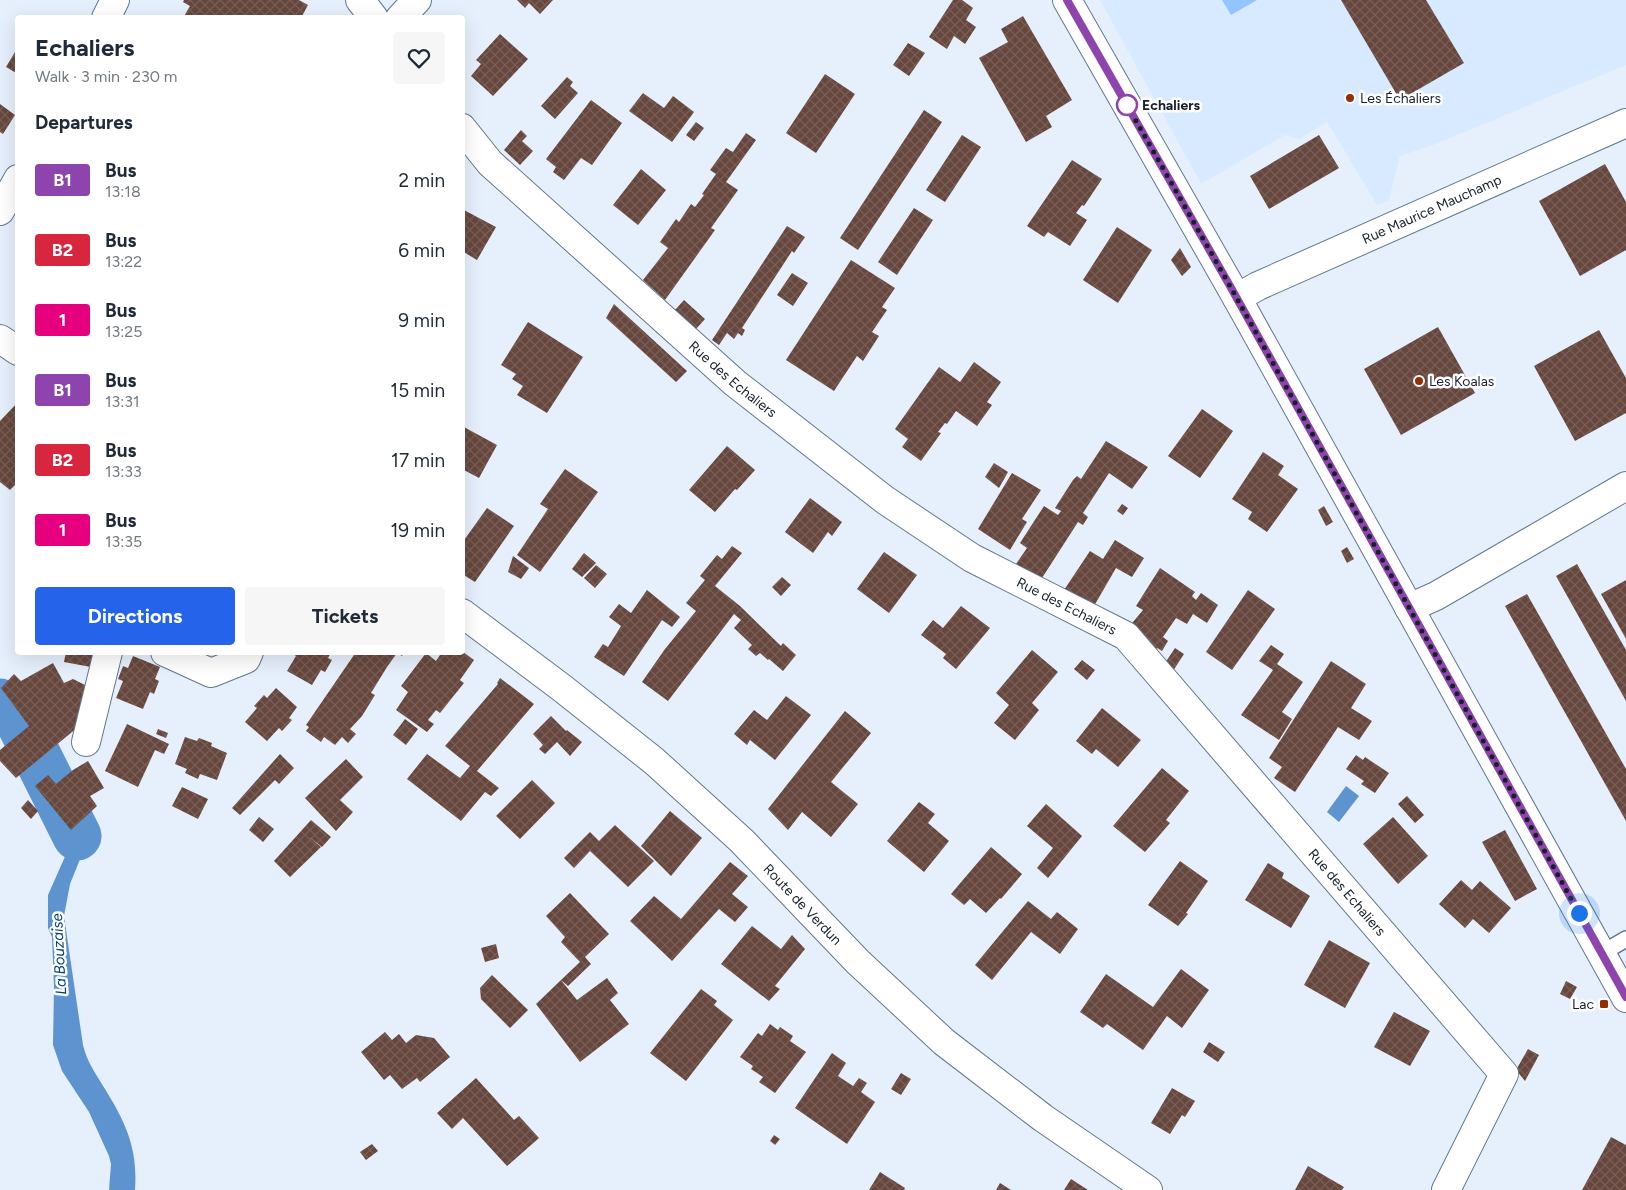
<!DOCTYPE html>
<meta charset="utf-8">
<style>
:root{--surface:#fff;--page:#f6f6f7;--text:#1f2937;--muted:#747a83;--accent:#2563eb}
body{margin:0;font-family:Figtree,sans-serif;background:var(--page);color:var(--text);height:100vh;display:flex;flex-direction:column;font-size:19px;white-space:nowrap}
*{box-sizing:border-box;margin:0}
p{font-size:16px;color:var(--muted)}
.icon{flex:none;width:28px;height:28px;fill:none;stroke:currentColor;stroke-width:2;stroke-linecap:round;stroke-linejoin:round}
.map{position:relative;flex:1;overflow:hidden}
.sheet{position:absolute;left:15px;top:15px;width:450px;height:640px;display:flex;flex-direction:column;background:var(--surface);border-radius:5px;box-shadow:0 5px 20px #0002}
.sheet>*{flex:none}
.badge{padding:0 10px;border-radius:4px;font-size:18px;line-height:32px}
.you{position:absolute;width:25px;height:25px;margin:-12px;border:4px solid #fff;border-radius:50%;background:#1a73e8;box-shadow:0 0 0 8px #1a73e833}
.map>.badge{position:absolute;translate:-50% -50%;box-shadow:0 0 0 2px #fff}
h2{padding:0 20px;font-size:19px;line-height:45px}
.round{display:grid;place-items:center;flex:none;width:52px;height:52px;border-radius:5px;background:var(--page)}
.head{display:flex;align-items:center;justify-content:space-between;height:85px;padding:0 20px}
h1{font-size:24px;font-weight:700;line-height:38px}
.button{display:flex;gap:10px;margin-top:auto;padding:10px 20px}
.button a{flex:1;height:58px;border-radius:5px;background:var(--accent);color:#fff;font-size:20px;font-weight:700;line-height:58px;text-align:center}
.button a+a{background:var(--page);color:var(--text)}
ul{padding:0;list-style:none}
li{display:flex;align-items:center;gap:15px;height:70px;padding:0 20px}
li div{flex:1}
li b{display:block;font-size:19px}
li em{font-style:normal}
li .badge{min-width:55px;font-weight:700;text-align:center}
.map>svg:first-child{display:block}
.built{fill:#d8eaff}
.green{fill:#93c4fc}
.water{fill:#5d94d0}
.lines{fill:none;stroke-linecap:round;stroke-linejoin:round}
.river{stroke:#5d94d0;stroke-width:49}
.building{fill:url(#building-cross-hatch)}
.service-casing{stroke:#617790;stroke-width:18}
.minor-casing{stroke:#617790;stroke-width:30}
.tertiary-casing{stroke:#617790;stroke-width:30}
.secondary-casing{stroke:#617790;stroke-width:30}
.service{stroke:#fff;stroke-width:15}
.minor{stroke:#fff;stroke-width:28}
.tertiary{stroke:#fff;stroke-width:28}
.secondary{stroke:#fff;stroke-width:28}
.line-casing{stroke:#fff;stroke-width:11}
.line{stroke:#8e44ad;stroke-width:8}
.walk{stroke:#17202b;stroke-width:5;stroke-dasharray:0 9}
.poi-dot{fill:#952f02;stroke:#fff;stroke-width:2}
.stop-dot{fill:#fff;stroke:#8e44ad;stroke-width:2.5}
.labels{text-anchor:middle;dominant-baseline:central;stroke-width:5;stroke-linejoin:round;paint-order:stroke}
.poi-label{font-size:14px;fill:#17202b;stroke:#fff;text-anchor:start}
.stop-label{font-size:14px;font-weight:bold;fill:#17202b;stroke:#fff;text-anchor:start}
.street-label{font-size:14px;fill:#17202b;stroke:#fff}
.water-label{font-size:15px;font-style:italic;fill:#003d74;stroke:#fff}
</style>
<div class="map">
<svg width="1626" height="1190" viewBox="0 0 1626 1190">
<defs>
<pattern id="building-cross-hatch" width="8" height="8" patternUnits="userSpaceOnUse" patternTransform="scale(1.25)"><rect width="8" height="8" fill="#67473d"/><path d="M0 0l8 8M0 8l8-8" fill="none" stroke="#775e57"/></pattern>
</defs>
<rect width="100%" height="100%" fill="#e6f0fc"/>
<path class="built" d="M1100,0H1626V65L1433,145L1400,156L1389,200L1377,205L1327,122L1299,139L1285,135L1201,184Z"/>
<path class="green" d="M1222,0H1257L1231,15Z"/>
<path class="water" d="M0,690L9,699L26,721L13,732L0,719Z
M1346,786L1359,796L1339,822L1327,812Z
M83,820L85,830V847L70,884L64,916L83,1045C87,1062 96,1074 105,1089C126,1123 138,1149 135,1190H109L111,1164L109,1156L89,1112L62,1071L53,1045L54,986L52,937L48,928V895L71,843V830Z"/>
<g class="lines">
<path class="river" d="M0,703L19,720L77,836"/>
</g>
<path class="building" d="M184,0H299L308,5L301,18H183L190,6L183,2Z
M517,0H553L540,14L529,3L525,8Z
M953,0H962L973,8L966,20L976,27L965,44L954,36L947,49L929,37Z
M1341,0H1426L1464,63L1400,100Z
M1023,16L1072,100L1046,116L1052,127L1026,142L979,58L1008,42L1001,29Z
M500,34L528,59L493,96L471,76L481,64L476,60Z
M908,43L925,53L909,76L893,65Z
M18,47V74L6,67Z
M825,74L855,94L816,153L786,133Z
M567,77L573,82L570,86L578,93L555,119L541,106Z
M643,93L664,108L673,96L694,112L672,142L629,111Z
M591,100L622,123L592,165L581,158L564,180L553,172L556,167L546,159Z
M0,104L15,115L3,134L0,132Z
M924,110L942,122L858,250L840,238Z
M696,122L704,128L694,141L686,135Z
M521,130L527,136L522,141L533,151L520,165L504,150Z
M746,133L756,140L726,182L738,190L711,228L715,230L665,300L643,280L668,248L660,242L676,219L679,222L691,204L695,207L704,195L702,194L716,174L710,170L726,148L733,152Z
M962,135L981,147L945,202L926,190Z
M1319,135L1339,168L1269,209L1250,176Z
M1072,160L1102,179L1084,206L1082,205L1076,213L1087,220L1070,246L1048,232L1044,237L1027,226Z
M1605,164L1626,202V250L1580,276L1539,201Z
M641,169L666,190L638,225L613,205Z
M914,208L933,220L897,275L878,262Z
M462,209L496,227L477,260L462,251Z
M787,226L805,237L794,253L792,251L742,328L745,330L742,336L738,333L734,339L727,333L719,345L712,340Z
M1117,227L1152,250L1118,303L1083,280Z
M1180,248L1191,267L1182,276L1171,260Z
M851,260L895,288L882,307L887,310L872,332L879,336L863,361L857,356L834,391L786,360Z
M792,273L808,283L793,306L777,295Z
M684,300L705,319L696,329L675,310Z
M614,304L687,371L676,382L606,318Z
M528,322L583,357L547,413L517,395L523,386L512,379L516,374L501,365Z
M1438,327L1475,393L1401,435L1364,369Z
M1599,330L1626,378V413L1575,441L1534,366Z
M974,362L1001,382L987,402L992,405L977,426L956,411L947,424L945,423L938,432L941,433L921,461L902,447L908,439L895,429L939,367L960,382Z
M18,402V482L10,490L0,482V421Z
M1202,409L1233,431L1200,478L1168,456Z
M462,426L497,445L479,478L462,469Z
M1106,441L1148,467L1132,489L1109,473L1083,513L1088,517L1083,525L1078,522L1042,578L1016,564L1027,548L1020,543L1044,506L1058,515L1061,511L1055,508L1073,480L1077,476L1081,479Z
M727,446L755,470L737,490L735,489L715,512L689,490Z
M1263,452L1284,466L1278,475L1298,489L1267,532L1248,519L1252,512L1232,499Z
M994,463L1008,472L999,488L985,477Z
M565,469L598,492L540,572L517,555L548,509L540,504Z
M1012,473L1041,490L1022,519L1027,522L1010,550L978,529Z
M810,498L842,522L832,536L828,532L813,553L785,532Z
M1122,504L1128,508L1123,515L1117,511Z
M1324,506L1333,522L1326,526L1318,510Z
M487,508L514,526L475,582L462,574V543Z
M1115,540L1144,558L1132,577L1116,568L1094,606L1064,590L1090,551L1103,559Z
M732,546L742,553L715,586L740,606L781,646L783,643L796,655L783,671L769,659L768,660L760,653L756,656L748,649L752,645L734,628L741,620L734,614L668,701L642,682L665,649L696,611L686,603L705,580L700,576L717,555L722,559Z
M1347,547L1354,559L1347,563L1341,551Z
M884,552L917,575L889,613L857,589Z
M584,553L596,563L582,577L572,569Z
M513,556L529,568L521,579L508,572Z
M1577,564L1626,650V701L1556,576Z
M596,565L607,574L595,588L584,578Z
M1160,568L1195,592L1192,596L1196,600L1201,593L1218,605L1207,623L1193,614L1187,624L1176,618L1163,637L1168,641L1162,651L1157,648L1153,653L1128,628L1143,610L1136,606Z
M782,577L791,585L781,596L772,587Z
M1626,580V639L1601,594Z
M647,590L680,617L672,627L662,620L624,676L594,657L603,644L608,647L621,626L609,617L619,604L631,613Z
M1248,590L1275,609L1232,670L1206,652Z
M1527,594L1626,769V821L1505,606Z
M961,606L990,628L956,669L943,658L946,654L921,635L933,620L943,628Z
M1271,645L1284,654L1277,664L1303,682L1282,712L1292,719L1279,740L1241,715L1273,670L1259,661Z
M1175,648L1184,654L1173,671L1165,663Z
M1032,650L1058,672L1032,703L1039,710L1015,740L994,723L1009,705L996,693Z
M66,652H98L91,667L64,662Z
M290,652H331L328,658L332,660L325,672L321,670L312,685L287,671L296,656Z
M356,652H404L402,656L397,653L387,667L371,693L375,695L362,716L350,729L356,734L348,743L342,737L335,745L324,737L321,742L306,731L309,727L306,725Z
M442,652H463L474,660L460,680L464,683L440,713L436,710L428,720L434,724L427,732L396,710L408,692L401,686L426,653L436,661Z
M133,656L160,667L155,679L159,681L154,694L150,692L143,709L116,698L123,681L118,679L123,666L128,668Z
M1082,660L1095,670L1087,680L1074,669Z
M1331,661L1366,684L1351,708L1372,721L1359,740L1338,727L1295,792L1274,778L1282,767L1269,758Z
M53,663L64,683L73,679L91,688L83,723L16,778L0,761V750L29,726L1,688L14,674L21,681Z
M500,678L534,704L477,771L499,788L491,796L485,792L461,821L407,779L427,754L460,778L470,766L445,746L498,684L497,683Z
M276,688L297,707L289,718L292,720L282,731L279,728L267,741L245,722L257,708L254,706L264,695L267,698Z
M786,696L811,715L775,760L750,740L747,745L734,734L754,710L767,720Z
M1102,708L1141,740L1118,767L1096,749L1092,754L1076,741Z
M845,711L871,733L831,782L858,804L831,837L802,812L788,830L768,809Z
M551,716L566,731L567,730L582,742L570,756L557,742L545,754L539,749L543,745L533,734Z
M405,719L418,729L406,745L393,735Z
M127,724L169,744L164,754L155,750L138,787L105,771Z
M158,729L168,733L166,738L156,734Z
M185,737L197,741L199,738L212,743L211,746L227,753L217,780L200,774L198,779L185,773L187,769L175,764Z
M280,754L294,768L279,784L275,780L240,815L232,808Z
M1356,755L1363,760L1365,757L1389,773L1375,793L1361,784L1364,781L1346,769Z
M346,759L363,777L340,800L353,812L336,831L305,798Z
M88,761L104,788L90,796L97,806L71,830L35,786L48,775L56,784L73,770Z
M1162,768L1189,791L1166,820L1170,823L1145,852L1113,826Z
M532,780L555,803L520,839L496,816Z
M182,787L208,799L198,819L172,806Z
M1407,796L1424,815L1415,823L1398,804Z
M28,800L38,811L31,819L21,808Z
M919,802L935,814L928,823L949,841L924,872L887,841Z
M1046,804L1082,836L1048,878L1037,868L1053,848L1027,826Z
M670,811L702,838L671,876L641,846Z
M259,817L274,829L263,842L249,830Z
M1393,817L1428,856L1398,884L1363,844Z
M311,820L331,837L322,847L308,836L321,847L290,877L274,861Z
M615,825L654,861L628,887L590,851L574,868L564,858L590,832L599,841Z
M1505,830L1537,889L1515,901L1482,842Z
M991,847L1022,874L1001,899L1000,898L986,913L970,899L964,905L951,894Z
M1180,861L1208,881L1186,913L1188,914L1178,926L1148,905Z
M730,862L748,876L732,894L748,907L735,922L719,909L672,961L630,921L654,896L681,919Z
M1268,863L1284,873L1282,878L1310,896L1291,928L1245,900Z
M1461,880L1472,890L1480,881L1511,908L1489,933L1473,919L1465,928L1439,904Z
M570,893L609,934L585,957L591,964L568,986L561,980L580,962L561,942L565,937L546,916Z
M1028,901L1051,919L1057,912L1078,929L1060,954L1031,932L992,980L975,965Z
M752,926L781,949L792,935L805,949L775,986L780,989L769,1001L721,964Z
M1329,940L1370,963L1345,1008L1304,985Z
M496,944L499,958L485,962L481,948Z
M1181,969L1209,990L1182,1028L1167,1016L1143,1050L1107,1024L1103,1028L1080,1012L1106,974L1153,1007Z
M492,975L528,1010L510,1028L481,999L480,988Z
M607,978L618,993L610,1000L629,1024L580,1062L536,1004L561,980L577,1000Z
M1566,981L1577,987L1570,999L1560,994Z
M701,989L717,1001L714,1005L733,1020L686,1081L650,1053Z
M1394,1012L1430,1031L1410,1066L1374,1047Z
M770,1024L778,1030L780,1027L793,1036L790,1041L806,1052L775,1093L759,1082L763,1077L751,1069L753,1066L740,1057L758,1033L762,1036Z
M385,1032L392,1040L399,1034L406,1043L416,1035L434,1038L450,1057L420,1082L417,1078L402,1089L390,1075L384,1080L361,1052Z
M1209,1042L1225,1052L1218,1062L1203,1052Z
M1528,1049L1539,1055L1525,1081L1516,1070Z
M832,1053L846,1063L838,1076L853,1086L859,1078L867,1083L861,1092L875,1102L847,1144L795,1108Z
M901,1073L911,1079L901,1095L891,1089Z
M476,1078L514,1120L519,1116L539,1138L507,1166L463,1118L452,1129L437,1113Z
M1172,1088L1195,1101L1185,1117L1182,1115L1170,1134L1151,1123Z
M774,1135L780,1139L775,1145L770,1141Z
M1611,1137L1626,1145V1190H1582Z
M372,1144L378,1151L366,1160L360,1152Z
M1308,1166L1344,1187L1342,1190H1295Z
M880,1172L905,1188L904,1190H869Z
M1071,1179L1088,1190H1064Z
M1000,1183L1011,1190H996Z"/>
<g class="lines">
<defs>
<path id="service" d="M1602,953L1626,939"/>
<g id="minor">
<path d="M360,0L374,18"/>
<path d="M400,18L417,0"/>
<path id="s1" d="M462,128L490,163L735,383L885,500L972,558L1126,636L1504,1074L1446,1190"/>
<path id="s2" d="M1237,298L1258,286L1626,123"/>
<path d="M1409,608L1436,596L1626,486"/>
<path d="M165,652L211,673L246,659L249,652"/>
<path d="M86,742L108,652"/>
</g>
<path id="tertiary" d="M1067,0L1237,298L1626,998
M106,18L115,0
M0,211L18,179"/>
<g id="secondary">
<path d="M0,339L18,351"/>
<path id="s3" d="M462,613L562,688L654,761L742,841L858,962L944,1042L1043,1118L1148,1190"/>
</g>
</defs>
<use href="#service" class="service-casing"/>
<use href="#minor" class="minor-casing"/>
<use href="#tertiary" class="tertiary-casing"/>
<use href="#secondary" class="secondary-casing"/>
<use href="#service" class="service"/>
<use href="#minor" class="minor"/>
<use href="#tertiary" class="tertiary"/>
<use href="#secondary" class="secondary"/>
</g>
<g class="lines">
<defs>
<path id="line" d="M1067,0L1230,286L1626,997"/>
</defs>
<use href="#line" class="line-casing"/>
<use href="#line" class="line"/>
<path class="walk" d="M1127,105L1230,286L1579,913"/>
</g>
<g class="poi-dot">
<circle cx="1350" cy="98" r="5"/>
<circle cx="1419" cy="381" r="5"/>
<rect x="1599" y="999" width="10" height="10" rx="2.5"/>
</g>
<circle class="stop-dot" cx="1127" cy="105" r="10"/>
<g class="labels">
<g class="poi-label">
<text x="1360" y="98">Les Échaliers</text>
<text x="1429" y="381">Les Koalas</text>
<text x="1594" y="1004" text-anchor="end">Lac</text>
</g>
<g class="stop-label">
<text x="1142" y="105">Echaliers</text>
</g>
<g class="street-label">
<text stroke="none"><textPath href="#s2" startOffset="214">Rue Maurice Mauchamp</textPath></text>
<text stroke="none"><textPath href="#s1" startOffset="370">Rue des Echaliers</textPath></text>
<text stroke="none"><textPath href="#s1" startOffset="775">Rue des Echaliers</textPath></text>
<text stroke="none"><textPath href="#s1" startOffset="1180">Rue des Echaliers</textPath></text>
<text stroke="none"><textPath href="#s3" startOffset="449">Route de Verdun</textPath></text>
</g>
<g class="water-label">
<text transform="translate(59 954) rotate(-93)">La Bouzaise</text>
</g>
</g>
</svg>
<div class="you" style="left:1579px;top:913px"></div>
<section class="sheet">
<div class="head"><div><h1>Echaliers</h1><p>Walk · 3 min · 230 m</p></div><a class="round"><svg class="icon" aria-label="heart" viewBox="0 0 24 24"><path d="M12 20l-8-8c-3-5 5-10 8-4 3-6 11-1 8 4z"/></svg></a></div>
<h2>Departures</h2>
<ul>
<li><span class="badge" style="background:#8e44ad;color:#fff">B1</span><div><b>Bus</b><p>13:18</p></div><em>2 min</em></li>
<li><span class="badge" style="background:#d7263d;color:#fff">B2</span><div><b>Bus</b><p>13:22</p></div><em>6 min</em></li>
<li><span class="badge" style="background:#e6007e;color:#fff">1</span><div><b>Bus</b><p>13:25</p></div><em>9 min</em></li>
<li><span class="badge" style="background:#8e44ad;color:#fff">B1</span><div><b>Bus</b><p>13:31</p></div><em>15 min</em></li>
<li><span class="badge" style="background:#d7263d;color:#fff">B2</span><div><b>Bus</b><p>13:33</p></div><em>17 min</em></li>
<li><span class="badge" style="background:#e6007e;color:#fff">1</span><div><b>Bus</b><p>13:35</p></div><em>19 min</em></li>
</ul>
<div class="button"><a>Directions</a><a>Tickets</a></div>
</section>
</div>
